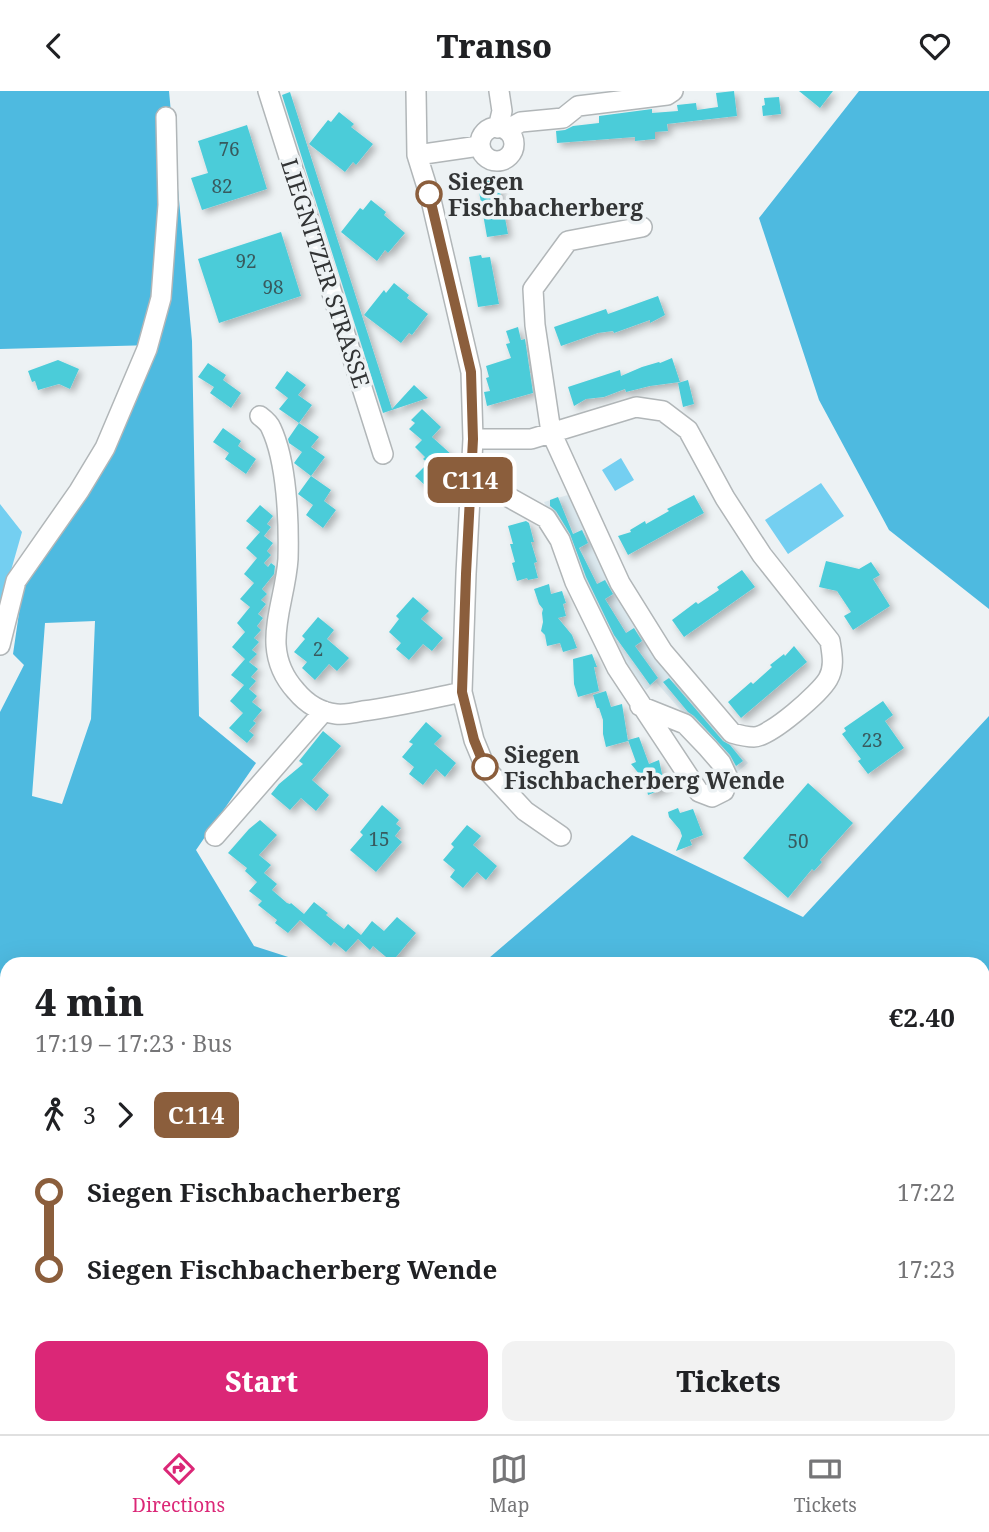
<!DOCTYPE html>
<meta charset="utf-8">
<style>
:root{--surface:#fff;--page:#f2f2f2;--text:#202124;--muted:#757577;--line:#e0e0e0;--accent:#db2777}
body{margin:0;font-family:"Noto Serif",serif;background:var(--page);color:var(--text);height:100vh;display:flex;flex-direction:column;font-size:26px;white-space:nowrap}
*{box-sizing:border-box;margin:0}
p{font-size:23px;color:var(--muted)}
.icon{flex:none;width:38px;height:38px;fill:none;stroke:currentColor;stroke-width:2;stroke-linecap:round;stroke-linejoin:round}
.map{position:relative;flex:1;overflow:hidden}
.side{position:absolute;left:0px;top:866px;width:990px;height:478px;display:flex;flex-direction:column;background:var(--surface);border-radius:21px 21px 0 0;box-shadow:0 7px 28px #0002}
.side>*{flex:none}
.badge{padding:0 14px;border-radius:10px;font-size:24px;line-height:46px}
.map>.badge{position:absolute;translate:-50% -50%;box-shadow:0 0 0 4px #fff}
.legs{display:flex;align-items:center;gap:10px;height:77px;padding:0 35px;font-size:23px}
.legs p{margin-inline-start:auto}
.overview{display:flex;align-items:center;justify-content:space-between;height:119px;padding:0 35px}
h1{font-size:38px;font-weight:800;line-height:52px}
.action{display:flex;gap:14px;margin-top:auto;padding:14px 35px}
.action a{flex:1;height:80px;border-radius:14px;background:var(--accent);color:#fff;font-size:28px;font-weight:800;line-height:80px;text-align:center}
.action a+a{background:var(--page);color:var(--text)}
ul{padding:0 35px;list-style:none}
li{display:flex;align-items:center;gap:24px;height:77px;font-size:26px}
li i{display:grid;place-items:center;width:10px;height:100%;margin:0 9px;background:currentColor}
li i::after{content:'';width:18px;height:18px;margin:-9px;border:5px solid;border-radius:50%;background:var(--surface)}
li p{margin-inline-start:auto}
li:first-child i{background:linear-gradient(#0000 50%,currentColor 0)}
li:last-child i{background:linear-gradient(currentColor 50%,#0000 0)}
header{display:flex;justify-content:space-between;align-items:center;height:91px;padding:0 35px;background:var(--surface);font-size:32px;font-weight:800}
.tab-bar{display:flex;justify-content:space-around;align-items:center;height:98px;border-top:2px solid var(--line);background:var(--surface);font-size:19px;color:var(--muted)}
.tab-bar a{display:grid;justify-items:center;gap:4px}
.tab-bar .active{color:var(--accent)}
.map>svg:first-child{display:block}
.built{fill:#dbe8ee}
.green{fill:#74cff1}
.forest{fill:#4ebae0;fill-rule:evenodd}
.building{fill:#4cccd9;filter:url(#shadow)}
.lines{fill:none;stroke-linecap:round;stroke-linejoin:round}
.minor-casing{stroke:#b1b6b8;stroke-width:22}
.minor{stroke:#fff;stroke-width:19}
.line-1-casing{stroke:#fff;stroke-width:16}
.line-1{stroke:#8b5e3c;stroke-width:10}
.stop-1-dot{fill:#fff;stroke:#8b5e3c;stroke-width:3.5}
.labels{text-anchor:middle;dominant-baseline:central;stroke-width:7;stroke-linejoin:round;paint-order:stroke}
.number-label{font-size:19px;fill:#385a5e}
.stop-label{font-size:23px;font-weight:bold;fill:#323435;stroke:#edf2f4;text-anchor:start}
.street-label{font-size:23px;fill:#323435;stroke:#edf2f4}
</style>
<header><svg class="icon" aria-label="back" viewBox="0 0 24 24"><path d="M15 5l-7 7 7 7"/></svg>Transo<svg class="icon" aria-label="heart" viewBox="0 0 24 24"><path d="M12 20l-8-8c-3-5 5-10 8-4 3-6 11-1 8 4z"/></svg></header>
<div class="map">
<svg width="989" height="1343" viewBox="0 0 989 1343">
<defs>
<filter id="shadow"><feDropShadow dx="4" dy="4" stdDeviation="3.5" flood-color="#0004"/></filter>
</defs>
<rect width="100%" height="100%" fill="#edf2f4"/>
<path class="built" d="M568,404L668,581L748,672L736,682L656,591L646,599L617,563L544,411Z
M376,1337H600L603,1343H382Z"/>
<path class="green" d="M621,367L634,389L615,400L602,379Z
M821,392L844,425L788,463L765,429Z
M0,413L22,441L0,518Z
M287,1337H375L382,1343H284Z"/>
<path class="forest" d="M0,0H169L192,250L199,625L256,672L196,759L254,855L310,873H7V1132L0,1129V621L24,574L13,563L24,488L154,254L0,258ZM95,530L91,628L62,713L32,705L45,532Z
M859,0H989V518L889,439L819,309L759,127Z
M989,625V1343H763L762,1337H984V873H464L489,867L632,744L803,826Z"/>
<path class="building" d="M734,0L737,25L667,33L668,40L655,41V48L635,50V46L557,52L556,40L565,39L573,35L599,32V25L652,18V22L678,20L677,14L696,12L697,19L718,16L716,2Z
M799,0H833L820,17Z
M290,1L392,318L414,294L428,307L383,322L282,4Z
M779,6L781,23L763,25L762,15L765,14L764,7Z
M339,21L354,33L351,36L373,53L356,74L353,71L345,81L309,53L328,29L331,31Z
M247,34L267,98L202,119L191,87L208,82L198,50Z
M489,87L490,91L498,89L508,143L487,146L477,89Z
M371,109L386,121L384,124L405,142L388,162L385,159L377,170L341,141L360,117L363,119Z
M281,141L301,205L219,232L198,168Z
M481,164L482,167L490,166L499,213L478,216L469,166Z
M394,192L409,204L407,207L428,223L412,244L409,242L401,252L364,224L384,199L386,202Z
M658,205L665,224L650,232V229L614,242L613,240L598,242L561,255L554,236L606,218L608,223Z
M518,236L521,249L525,248L533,302L487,315L484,301L490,300L486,287L489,286L486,275L511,267L506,253L510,252L506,240Z
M672,267L680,291L650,295L626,301L625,298L604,306L586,308L574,315L568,296L620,279L621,285L642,276L659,271L660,272Z
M58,269L79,278L70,298L59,293L38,299L35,290L32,291L28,280Z
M208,272L226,284L223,289L241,302L231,317L210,302L214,296L198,286Z
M287,280L306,294L298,304L312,314L299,332L279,318L288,307L275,297Z
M688,289L694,313L683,316L678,292Z
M422,318L441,336L432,346L452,364L441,375L447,381L430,399L415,385L428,372L423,368L425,366L415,356L422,349L409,338L415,332L411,329Z
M299,332L319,346L311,356L325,366L311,385L294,372L302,361L289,352L288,348Z
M223,337L241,350L238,355L256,368L246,383L225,368L229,362L213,351Z
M311,385L331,399L324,410L336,419L323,437L306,424L313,414L298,403Z
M694,404L704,422L628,464L618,445L631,441L630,439L645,430L646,433L669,420L667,418Z
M558,406L573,443L582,439L588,452L579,457L597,493L605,489L613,503L605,508L626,542L634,537L642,550L635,555L658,587L650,594L614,544L586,486L570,443L556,420L550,415V409Z
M260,414L273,425L267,433L271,436L264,445L273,452L267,460L271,464L264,472L268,476L271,472L275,475L274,483L262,498L267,503L261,509L266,513L258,523L263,527L257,535L261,539L254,547L259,551L252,559L257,563L249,571L258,578L251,586L256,590L249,598L257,605L252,611L262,619L253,630L256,632L249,640L254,644L247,652L229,637L243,622L230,610L244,594L231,584L245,568L232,556L245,541L237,532L250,516L240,508L254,492L244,483L257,467L246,457L260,441L246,430Z
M526,430L529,432L534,451H531L537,471L534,472L538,487L528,489L527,487L517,490L512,472L515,471L510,453H513L508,435Z
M826,470L859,478L871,471L880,484L873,488L890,515L853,539L844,525L851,521L837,500L819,496Z
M742,479L755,496L684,546L672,529L696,511L698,513L719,499L717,496Z
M549,493L551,503L562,500L566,512L563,513L566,525L558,527L572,544L577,557L563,561L560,552L547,555L545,544L541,540L543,531L542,522L543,518L539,513L534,498Z
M413,506L429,520L421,528L443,547L432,560L423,553L409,569L396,558L401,552L389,541L399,528L396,525Z
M318,526L334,539L327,548L349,567L337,580L329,573L315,589L302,577L307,571L294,561L305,548L302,545Z
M794,555L807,571L741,627L728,611L751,591L753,593L772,576L770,574L784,563L785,565Z
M592,563L597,576H594L599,600L578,606L574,593L573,568Z
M669,587L723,650L730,654L743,670L736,675L730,664L694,625L688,621L663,591Z
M606,600L611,616L622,613L628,650L606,656L603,643V629L599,617H597L593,604Z
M883,610L893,624L885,630L904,657L868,683L858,670L861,668L842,643L846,640L844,637Z
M426,631L442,645L434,653L456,672L445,686L436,678L423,694L409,683L414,676L402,666L413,653L409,651Z
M323,640L341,655L312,689L329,704L316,720L301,707L290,719L271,703L279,693L303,673L299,670Z
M639,646L649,673L659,669L662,683H663L668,696L648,704L645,690L631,673L636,671L628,649Z
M808,692L853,732L820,769L822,771L814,780L812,778L788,807L743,767Z
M382,714L399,729L396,733L401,737L395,745L402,751L376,781L350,759L363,744L360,741Z
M678,717L680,722L693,718L703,744L690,749L692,754L676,760L682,745L680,739L669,726L668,721Z
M260,729L277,744L259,764L271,774L264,782L277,793L272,799L287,812L290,813L291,812L304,823L314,811L328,822L326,824L344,838L348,833L361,844L372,830L384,840L397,826L416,842L392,871L373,855L370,859L358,848L346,861L334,851L331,855L300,829L288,842L275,832L277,829L258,814L262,810L249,800L257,791L245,780L247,777L228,762L249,738Z
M467,734L481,745L473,754L497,775L486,789L477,781L463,797L450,786L455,779L443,769L454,756L451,753Z"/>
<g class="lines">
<defs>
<path id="minor" d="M268,0L383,363
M416,0L417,64L431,109L471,281L473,348L466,483L462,601L474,649L486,678L525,720L561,745
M480 53a17 17 0 1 1 34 0a17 17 0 1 1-34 0Z
M498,37L502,20L499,0
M506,39L521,31L563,27L578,15L667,4L673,0
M417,64L479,55
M260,325C264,328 269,332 271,337C287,371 289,430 288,468C285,516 258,558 296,600C306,612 320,621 336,623C345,624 354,622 363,620C396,616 429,608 462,601
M473,348H531L636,316L663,320L688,339L725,407L762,464L830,550C832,563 835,576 828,588C820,602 770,646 754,646C747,646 739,644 732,642L663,561L620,492L551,341L535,234L533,198L568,150L642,136
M470,394L494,398L546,427L560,449L575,491L617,577L699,701L712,706L724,700L728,687L721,672L708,657L685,633L640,615
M0,554L16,490L79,400L105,357L147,258L161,207L168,114L166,26
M215,745L324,620
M0,1225L7,1228
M224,1337L236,1343
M628,1337L631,1343
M707,1337L708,1343"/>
</defs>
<use href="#minor" class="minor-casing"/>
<use href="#minor" class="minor"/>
</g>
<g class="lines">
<defs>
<path id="line-1" d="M429,103L471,281L473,348L466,483L462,601L474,649L485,676"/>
</defs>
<use href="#line-1" class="line-1-casing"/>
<use href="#line-1" class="line-1"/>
</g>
<g class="stop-1-dot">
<circle cx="429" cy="103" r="12"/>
<circle cx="485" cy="676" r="12"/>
</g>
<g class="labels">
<g class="number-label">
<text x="229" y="58">76</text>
<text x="222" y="95">82</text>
<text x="246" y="170">92</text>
<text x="273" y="196">98</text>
<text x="318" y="558">2</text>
<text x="872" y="649">23</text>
<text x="379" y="748">15</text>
<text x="798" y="750">50</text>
</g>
<g class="stop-label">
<text x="448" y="90">Siegen<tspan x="448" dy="26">Fischbacherberg</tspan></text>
<text x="504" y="663">Siegen<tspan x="504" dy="26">Fischbacherberg Wende</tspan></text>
</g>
<g class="street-label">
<text transform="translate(326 182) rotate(72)">LIEGNITZER STRASSE</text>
</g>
</g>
</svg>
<b class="badge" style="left:470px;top:389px;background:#8b5e3c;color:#fff">C114</b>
<section class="side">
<div class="overview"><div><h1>4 min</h1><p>17:19 – 17:23 · Bus</p></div><b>€2.40</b></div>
<div class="legs"><svg class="icon" aria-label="walk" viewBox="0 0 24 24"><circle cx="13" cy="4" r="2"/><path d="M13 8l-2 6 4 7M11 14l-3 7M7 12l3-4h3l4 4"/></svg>3<svg class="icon" aria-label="forward" viewBox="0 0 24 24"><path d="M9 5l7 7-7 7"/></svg><b class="badge" style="background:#8b5e3c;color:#fff">C114</b></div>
<ul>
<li><i style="color:#8b5e3c"></i><b>Siegen Fischbacherberg</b><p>17:22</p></li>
<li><i style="color:#8b5e3c"></i><b>Siegen Fischbacherberg Wende</b><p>17:23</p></li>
</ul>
<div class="action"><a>Start</a><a>Tickets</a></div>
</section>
</div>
<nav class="tab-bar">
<a class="active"><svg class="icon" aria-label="directions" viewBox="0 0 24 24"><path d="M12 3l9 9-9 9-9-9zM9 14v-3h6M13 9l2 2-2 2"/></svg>Directions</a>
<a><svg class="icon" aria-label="map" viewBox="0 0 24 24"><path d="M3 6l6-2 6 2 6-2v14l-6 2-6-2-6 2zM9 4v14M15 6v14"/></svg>Map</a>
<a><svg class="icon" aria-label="tickets" viewBox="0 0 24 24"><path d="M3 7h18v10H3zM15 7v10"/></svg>Tickets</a>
</nav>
